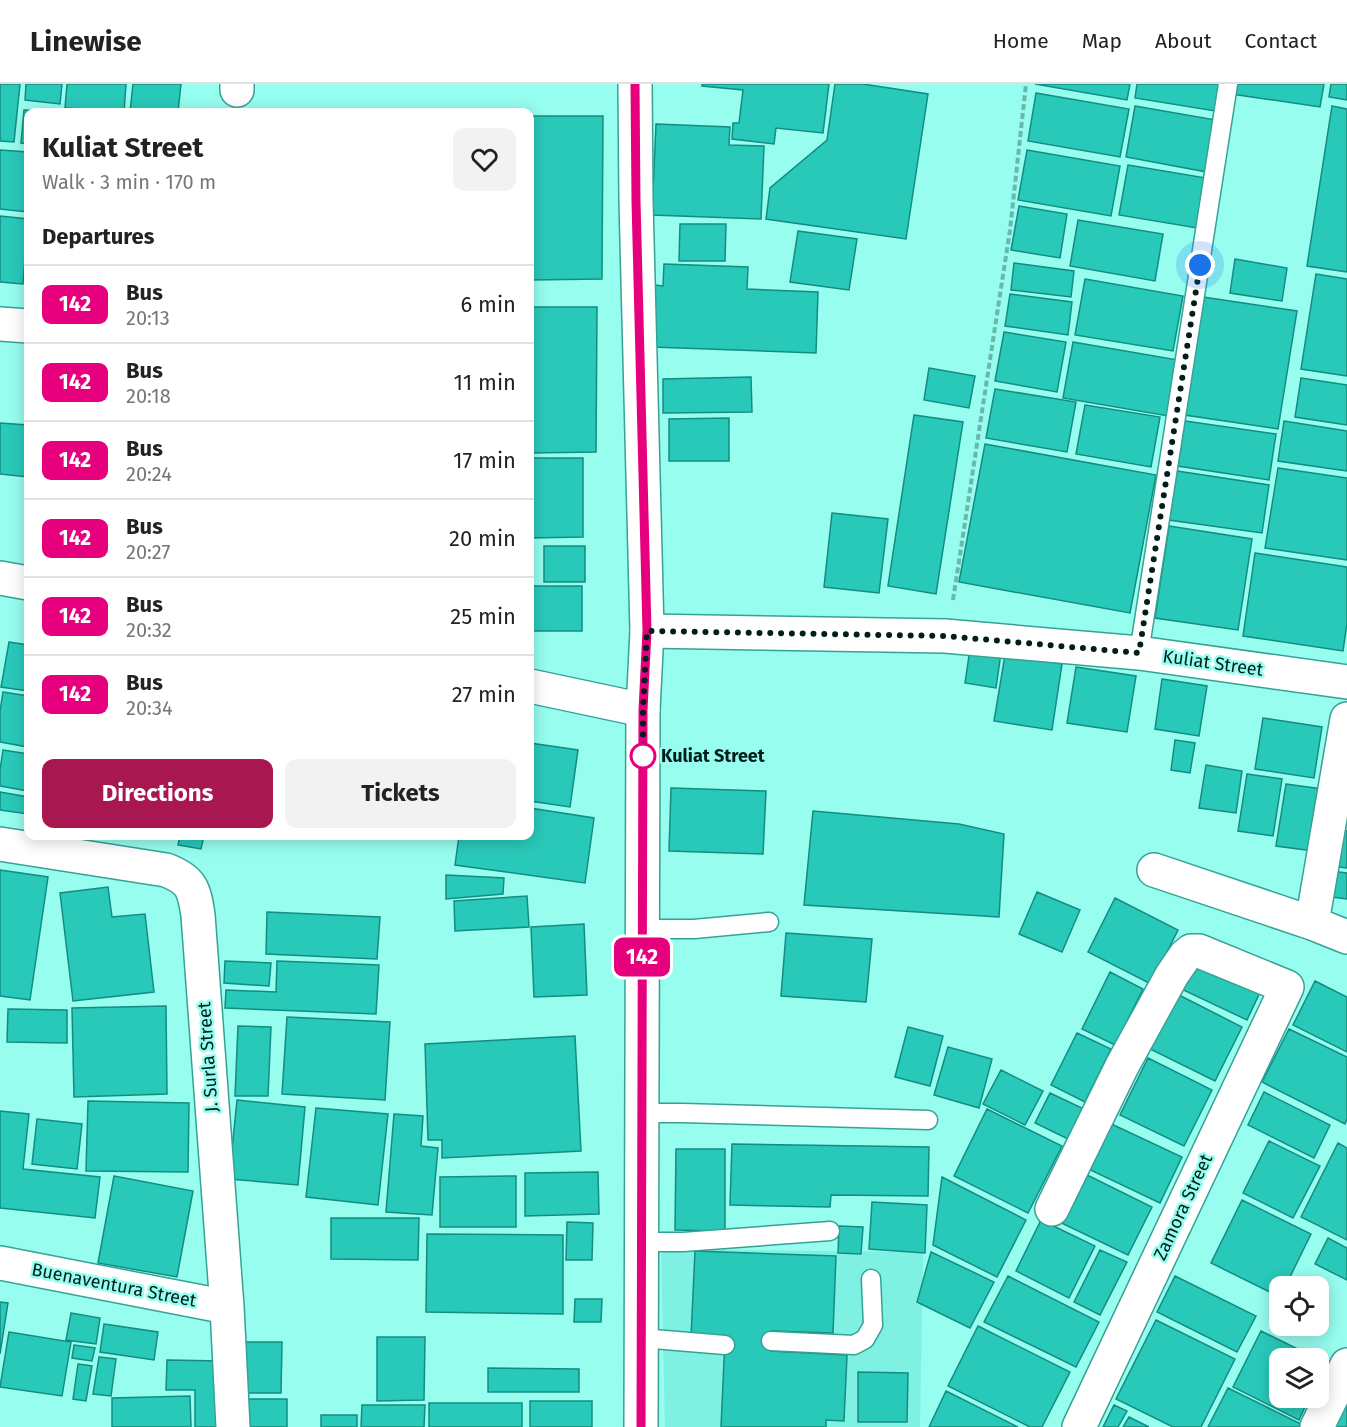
<!DOCTYPE html>
<meta charset="utf-8">
<style>
:root{--surface:#fff;--page:#f2f2f2;--text:#222;--muted:#767676;--line:#e0e0e0;--accent:#a91751}
body{margin:0;font-family:"Fira Sans",sans-serif;background:var(--page);color:var(--text);height:100vh;display:flex;flex-direction:column;font-size:22px;white-space:nowrap}
*{box-sizing:border-box;margin:0}
p{font-size:20px;color:var(--muted)}
.icon{flex:none;width:33px;height:33px;fill:none;stroke:currentColor;stroke-width:2;stroke-linecap:round;stroke-linejoin:round}
.map{position:relative;flex:1;overflow:hidden}
.panel{position:absolute;left:24px;top:24px;width:510px;height:732px;display:flex;flex-direction:column;background:var(--surface);border-radius:12px;box-shadow:0 3px 15px #0003}
.panel>*{flex:none}
.badge{padding:0 12px;border-radius:9px;font-size:21px;line-height:39px}
.tools{position:absolute;left:1269px;top:1192px;display:grid;gap:12px}
.tools a{display:grid;place-items:center;width:60px;height:60px;border-radius:12px;background:var(--surface);box-shadow:0 3px 15px #0003;font-size:30px}
.you{position:absolute;width:30px;height:30px;margin:-15px;border:4px solid #fff;border-radius:50%;background:#1a73e8;box-shadow:0 0 0 9px #1a73e833}
.map>.badge{position:absolute;translate:-50% -50%;box-shadow:0 0 0 3px #fff}
h2{padding:0 18px;font-size:22px;line-height:54px}
.round{display:grid;place-items:center;flex:none;width:63px;height:63px;border-radius:12px;background:var(--page)}
.overview{display:flex;align-items:center;justify-content:space-between;height:102px;padding:0 18px}
h1{font-size:28px;font-weight:700;line-height:45px}
.action{display:flex;gap:12px;margin-top:auto;padding:12px 18px}
.action a{flex:1;height:69px;border-radius:12px;background:var(--accent);color:#fff;font-size:24px;font-weight:700;line-height:69px;text-align:center}
.action a+a{background:var(--page);color:var(--text)}
ul{padding:0;list-style:none}
li{display:flex;align-items:center;gap:18px;height:78px;padding:0 18px;border-top:2px solid var(--line)}
li div{flex:1}
li b{display:block;font-size:22px}
li em{font-style:normal}
li .badge{min-width:66px;font-weight:700;text-align:center}
header{display:flex;align-items:center;gap:36px;box-sizing:border-box;height:84px;padding:0 30px;background:var(--surface);border-bottom:2px solid var(--line)}
header strong{font-size:28px}
nav{display:flex;gap:33px;margin-inline-start:auto;font-size:21px}
.map>svg:first-child{display:block}
.built{fill:#7ef1e2}
.building{fill:#29c9ba;stroke:#138c81;stroke-width:1.5}
.lines{fill:none;stroke-linecap:round;stroke-linejoin:round}
.service-casing{stroke:#36a296;stroke-width:21}
.minor-casing{stroke:#36a296;stroke-width:36}
.tertiary-casing{stroke:#36a296;stroke-width:36}
.secondary-casing{stroke:#36a296;stroke-width:36}
.path{stroke:#68b8ad;stroke-width:4;stroke-dasharray:6 3;stroke-linecap:butt}
.service{stroke:#fff;stroke-width:18}
.minor{stroke:#fff;stroke-width:33}
.tertiary{stroke:#fff;stroke-width:33}
.secondary{stroke:#fff;stroke-width:33}
.line-casing{stroke:#fff;stroke-width:14}
.line{stroke:#e6007e;stroke-width:9}
.walk{stroke:#001e1b;stroke-width:6;stroke-dasharray:0 10.8}
.stop-dot{fill:#fff;stroke:#e6007e;stroke-width:3}
.labels{text-anchor:middle;dominant-baseline:central;stroke-width:5;stroke-linejoin:round;paint-order:stroke}
.street-label{font-size:18px;fill:#001e1b;stroke:#96fdef}
.stop-label{font-size:18px;font-weight:bold;fill:#001e1b;stroke:#96fdef;text-anchor:start}
</style>
<header>
<strong>Linewise</strong>
<nav><a>Home</a><a>Map</a><a>About</a><a>Contact</a></nav>
</header>
<div class="map">
<svg width="1347" height="1343" viewBox="0 0 1347 1343">
<rect width="100%" height="100%" fill="#96fdef"/>
<path class="built" d="M661,1165L923,1168L920,1343H665Z"/>
<path class="building" d="M0,0H20L14,58L0,57Z
M26,0H62L60,20L25,16Z
M67,0H126L124,28L65,24Z
M133,0H181L178,28H130Z
M702,0H829L823,49L776,44L774,60L732,55L733,39H739L743,6L702,2Z
M835,0H863L928,10L906,155L766,135L770,104L827,56Z
M1035,0H1130L1127,16Z
M1137,0H1220L1215,27L1135,14Z
M1234,0H1324L1320,23L1232,10Z
M1331,0H1347V16L1329,13Z
M1036,9L1129,25L1120,73L1028,57Z
M1135,22L1216,36L1207,88L1126,73Z
M1332,22L1347,25V188L1307,182Z
M24,26L57,28H28V60L21,59Z
M530,32H603L602,195L530,196Z
M656,40L730,43L729,61L764,62L761,135L652,131Z
M0,66L28,68V128L0,125Z
M1027,66L1120,82L1111,132L1018,116Z
M1128,81L1206,94L1197,144L1119,131Z
M1019,122L1067,130L1060,174L1011,166Z
M0,132L28,135L23,200L0,198Z
M1078,136L1163,150L1155,197L1070,182Z
M680,140H726L725,177H679Z
M798,147L857,155L849,206L790,198Z
M1235,175L1287,184L1282,217L1230,209Z
M1014,179L1074,187L1071,213L1011,206Z
M664,180L748,183L747,205L818,208L816,269L652,263L655,201L663,202Z
M1316,190L1347,195V292L1301,285Z
M1085,195L1183,212L1173,267L1075,251Z
M1010,210L1072,218L1068,251L1005,242Z
M1203,213L1297,227L1278,345L1185,331Z
M530,223H597L596,368L530,369Z
M1004,248L1066,258L1057,308L995,297Z
M1073,258L1178,276L1168,332L1063,314Z
M929,284L975,292L969,324L924,316Z
M751,293L752,328L663,329V295Z
M1301,294L1347,301V341L1295,333Z
M995,305L1076,318L1067,368L986,354Z
M1085,321L1160,333L1151,383L1076,370Z
M914,331L963,338L936,510L888,502Z
M729,334V377H669V335Z
M1185,337L1276,350L1269,396L1178,382Z
M1284,337L1347,347V387L1278,377Z
M0,339L28,341V393L0,390Z
M985,360L1156,391L1130,529L959,498Z
M530,374H583V453L530,454Z
M1278,384L1347,394V476L1265,464Z
M1177,387L1269,401L1262,449L1169,436Z
M832,429L888,435L879,509L824,503Z
M1169,442L1252,455L1238,546L1155,534Z
M544,462H585V498H544Z
M1255,469L1347,483V539L1343,567L1243,552Z
M530,502H582V547H530Z
M9,558L28,561V607L1,603Z
M970,565L1001,569L996,604L965,599Z
M1005,571L1062,580L1052,646L994,637Z
M1076,583L1136,592L1127,648L1067,639Z
M1162,595L1207,602L1199,652L1155,645Z
M3,608L28,612V663L0,658V627Z
M1263,634L1322,643L1314,694L1255,685Z
M1175,656L1195,659L1190,689L1171,686Z
M530,659L578,666L570,723L530,717Z
M3,666L28,670V707L0,702V686Z
M1206,681L1242,687L1236,729L1199,724Z
M1247,690L1282,695L1273,752L1238,747Z
M1286,700L1322,705L1313,767L1276,762Z
M671,704L766,707L763,770L669,767Z
M0,708L28,713V730L0,726Z
M530,724L594,734L585,799L455,781L459,752H530Z
M813,727L959,740L1004,750L999,833L804,821Z
M1330,744L1347,747V784L1325,781Z
M180,752H204L201,765L178,761Z
M0,786L48,793L30,916L0,912Z
M1322,786L1347,789V815L1318,811Z
M446,791L504,794L503,810L446,815Z
M108,803L112,833L145,830L154,908L73,917L60,809Z
M1037,808L1080,826L1062,868L1019,850Z
M527,812L529,843L455,847L454,817Z
M1115,814L1178,846L1151,900L1088,868Z
M267,828L380,833L377,875L266,870Z
M584,840L587,911L534,913L531,843Z
M786,849L872,855L866,918L781,912Z
M1193,870L1263,902L1247,936L1177,903Z
M225,877L271,879L269,902L224,899Z
M277,877L379,881L376,930L225,924L226,906L276,908Z
M1110,888L1143,905L1115,961L1082,945Z
M1315,897L1347,913V968L1293,941Z
M1173,908L1242,943L1215,997L1146,963Z
M166,922L167,1010L74,1013L72,924Z
M8,925L67,926V959L7,958Z
M287,933L390,938L385,1016L282,1010Z
M238,942L271,943L268,1012H235Z
M908,943L943,952L930,1002L895,993Z
M1289,945L1347,973V1035L1345,1040L1262,998Z
M1077,949L1111,965L1085,1018L1051,1001Z
M575,952L581,1067L442,1074V1056H428L425,960Z
M948,963L992,975L979,1024L934,1011Z
M1148,974L1212,1006L1184,1062L1120,1031Z
M1001,986L1043,1007L1025,1041L983,1020Z
M1264,1008L1330,1041L1314,1074L1248,1041Z
M1050,1009L1084,1025L1068,1055L1035,1039Z
M237,1016L305,1023L298,1101L229,1095Z
M88,1017L189,1019L188,1088L86,1087Z
M316,1024L388,1030L378,1121L306,1113Z
M987,1025L1062,1062L1028,1129L954,1092Z
M0,1027L29,1030L23,1085L100,1093L95,1134L0,1124Z
M394,1030L423,1032L421,1062L438,1064L432,1131L386,1128Z
M37,1035L82,1040L77,1085L32,1080Z
M1105,1037L1182,1073L1160,1119L1084,1083Z
M1269,1057L1320,1082L1293,1134L1243,1109Z
M1338,1059L1347,1064V1156L1301,1133Z
M732,1060L929,1063L928,1112L831,1111L830,1123L730,1121Z
M676,1065H725V1147L675,1146Z
M1079,1087L1152,1123L1128,1171L1055,1136Z
M598,1088L599,1130L525,1132V1089Z
M114,1092L193,1107L177,1193L98,1179Z
M516,1092V1143H440V1093Z
M942,1093L1026,1136L997,1193L933,1161Z
M1242,1116L1311,1150L1285,1203H1280V1213L1211,1179Z
M872,1118L927,1121L925,1169L869,1165Z
M331,1134H419L418,1176L331,1175Z
M1041,1136L1095,1162L1069,1214L1016,1187Z
M567,1138L593,1139L592,1176H566Z
M839,1142L863,1143L861,1170L838,1169Z
M427,1150L563,1151V1230L426,1228Z
M1328,1154L1347,1164V1196L1315,1180Z
M1100,1166L1127,1178L1100,1231L1074,1218Z
M695,1167L836,1172L833,1249L772,1247L771,1267L847,1271L844,1337L826,1336V1343H721L725,1255L691,1253Z
M931,1168L994,1198L970,1244L917,1218Z
M1008,1192L1099,1238L1076,1283L984,1238Z
M1175,1192L1256,1232L1237,1268L1157,1228Z
M575,1215H602L601,1238H574Z
M0,1218L8,1219L0,1270Z
M71,1229L100,1234L96,1260L66,1256Z
M1156,1236L1235,1275L1201,1343H1173L1116,1315Z
M104,1240L158,1248L154,1276L100,1268Z
M978,1242L1070,1288L1042,1343H1030L948,1302Z
M1261,1247L1318,1275H1280V1314H1309L1299,1336L1233,1303Z
M9,1248L71,1258L62,1312L0,1303Z
M377,1253H425L424,1316L377,1317Z
M241,1258H282L281,1309H240Z
M74,1261L95,1264L92,1277L72,1274Z
M99,1273L116,1275L111,1312L93,1310Z
M1318,1275L1326,1279L1318,1295Z
M167,1276L221,1277L220,1343H195V1306H166Z
M78,1280L92,1282L86,1317L73,1315Z
M488,1284L579,1285V1308H488Z
M858,1288L908,1289L907,1338H858Z
M1228,1304L1301,1340L1299,1343H1208Z
M946,1307L1018,1343H929Z
M190,1312L191,1343H112V1314Z
M241,1315H287V1343H241Z
M530,1317H592V1343H530Z
M1347,1318V1343H1332Z
M429,1319H522V1343H429Z
M362,1321H425L424,1343H361Z
M1114,1321L1127,1327L1118,1343H1103Z
M321,1331H357V1343H321Z
M1129,1333L1149,1343H1123Z"/>
<g class="lines">
<defs>
<path id="service" d="M1139,569L1228,0
M642,845H694L769,838
M642,1029H682L928,1036
M641,1158H683L830,1147
M641,1254L725,1261
M771,1257L854,1261L865,1255L873,1241L871,1195"/>
<path id="minor" d="M237,6V0
M0,240L28,242
M0,494L28,499
M530,602L643,626
M0,760L166,786C192,796 194,805 198,831L227,1223L233,1343
M1154,786L1312,839L1347,853
M1312,839L1347,635
M1052,1125L1122,982L1172,891L1185,872L1191,867H1199L1287,903L1079,1343
M0,1179L227,1223
M1317,1343L1347,1281"/>
<path id="tertiary" d="M647,547L945,552L1139,569L1347,598"/>
<path id="secondary" d="M635,0L636,117L647,547L643,626L641,1343"/>
</defs>
<use href="#service" class="service-casing"/>
<use href="#minor" class="minor-casing"/>
<use href="#tertiary" class="tertiary-casing"/>
<use href="#secondary" class="secondary-casing"/>
<path class="path" d="M953,516L1010,146L1026,0"/>
<use href="#service" class="service"/>
<use href="#minor" class="minor"/>
<use href="#tertiary" class="tertiary"/>
<use href="#secondary" class="secondary"/>
</g>
<g class="lines">
<defs>
<path id="line" d="M635,0L636,117L647,547L643,626L641,1343"/>
</defs>
<use href="#line" class="line-casing"/>
<use href="#line" class="line"/>
<path class="walk" d="M643,672V626L647,547L945,552L1139,569L1200,181"/>
</g>
<circle class="stop-dot" cx="643" cy="672" r="12"/>
<g class="labels">
<g class="street-label">
<text transform="translate(1213 579) rotate(8)">Kuliat Street</text>
<text transform="translate(208 973) rotate(-94)">J. Surla Street</text>
<text transform="translate(1183 1123) rotate(-65)">Zamora Street</text>
<text transform="translate(114 1201) rotate(11)">Buenaventura Street</text>
</g>
<g class="stop-label">
<text x="661" y="672">Kuliat Street</text>
</g>
</g>
</svg>
<div class="tools">
<a><svg class="icon" aria-label="locate" viewBox="0 0 24 24"><circle cx="12" cy="12" r="6"/><path d="M12 2v4M12 18v4M2 12h4M18 12h4"/></svg></a>
<a><svg class="icon" aria-label="layers" viewBox="0 0 24 24"><path d="M12 4l9 5-9 5-9-5zM3 14l9 5 9-5"/></svg></a>
</div>
<div class="you" style="left:1200px;top:181px"></div>
<b class="badge" style="left:642px;top:873px;background:#e6007e;color:#fff">142</b>
<section class="panel">
<div class="overview"><div><h1>Kuliat Street</h1><p>Walk · 3 min · 170 m</p></div><a class="round"><svg class="icon" aria-label="heart" viewBox="0 0 24 24"><path d="M12 20l-8-8c-3-5 5-10 8-4 3-6 11-1 8 4z"/></svg></a></div>
<h2>Departures</h2>
<ul>
<li><span class="badge" style="background:#e6007e;color:#fff">142</span><div><b>Bus</b><p>20:13</p></div><em>6 min</em></li>
<li><span class="badge" style="background:#e6007e;color:#fff">142</span><div><b>Bus</b><p>20:18</p></div><em>11 min</em></li>
<li><span class="badge" style="background:#e6007e;color:#fff">142</span><div><b>Bus</b><p>20:24</p></div><em>17 min</em></li>
<li><span class="badge" style="background:#e6007e;color:#fff">142</span><div><b>Bus</b><p>20:27</p></div><em>20 min</em></li>
<li><span class="badge" style="background:#e6007e;color:#fff">142</span><div><b>Bus</b><p>20:32</p></div><em>25 min</em></li>
<li><span class="badge" style="background:#e6007e;color:#fff">142</span><div><b>Bus</b><p>20:34</p></div><em>27 min</em></li>
</ul>
<div class="action"><a>Directions</a><a>Tickets</a></div>
</section>
</div>
